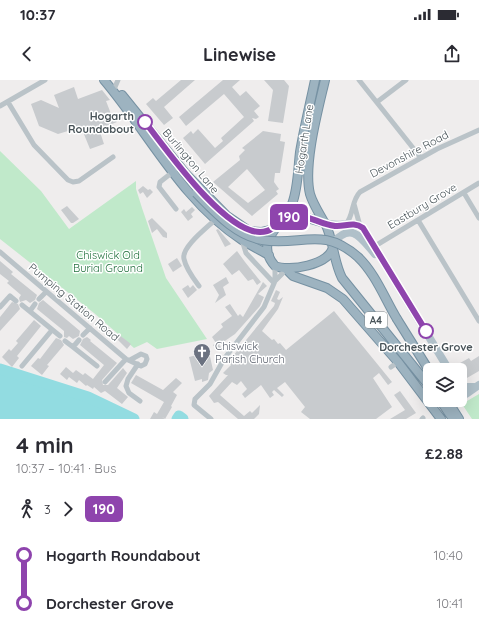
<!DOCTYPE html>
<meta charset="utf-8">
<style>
:root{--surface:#fff;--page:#f2f2f3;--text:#2b2b33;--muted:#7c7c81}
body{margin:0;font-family:Quicksand,sans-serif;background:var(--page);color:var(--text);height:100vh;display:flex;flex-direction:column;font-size:15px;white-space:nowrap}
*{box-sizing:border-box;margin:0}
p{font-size:13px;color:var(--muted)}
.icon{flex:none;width:22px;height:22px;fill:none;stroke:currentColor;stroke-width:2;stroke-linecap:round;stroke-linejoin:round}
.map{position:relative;height:339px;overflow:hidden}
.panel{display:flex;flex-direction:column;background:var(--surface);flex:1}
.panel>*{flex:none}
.badge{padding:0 8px;border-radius:6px;font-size:14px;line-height:26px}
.buttons{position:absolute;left:423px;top:283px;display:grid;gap:8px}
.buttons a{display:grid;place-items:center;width:44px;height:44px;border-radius:6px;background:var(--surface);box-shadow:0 4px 16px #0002;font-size:20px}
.map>.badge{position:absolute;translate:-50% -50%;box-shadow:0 0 0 2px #fff}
.legs{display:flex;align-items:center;gap:6px;height:44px;padding:0 16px;font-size:13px}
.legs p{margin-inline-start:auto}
.headline{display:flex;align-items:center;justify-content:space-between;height:68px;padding:0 16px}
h1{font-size:22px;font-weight:700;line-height:30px}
ul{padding:0 16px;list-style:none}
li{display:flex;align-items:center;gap:14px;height:48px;font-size:15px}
li i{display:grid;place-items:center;width:6px;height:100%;margin:0 5px;background:currentColor}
li i::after{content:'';width:10px;height:10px;margin:-5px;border:3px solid;border-radius:50%;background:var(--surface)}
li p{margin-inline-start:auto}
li:first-child i{background:linear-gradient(#0000 50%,currentColor 0)}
li:last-child i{background:linear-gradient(currentColor 50%,#0000 0)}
.status{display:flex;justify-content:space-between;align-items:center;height:28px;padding:0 20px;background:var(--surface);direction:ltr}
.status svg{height:11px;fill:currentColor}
header{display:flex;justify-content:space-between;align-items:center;height:52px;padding:0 16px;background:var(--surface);font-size:18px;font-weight:700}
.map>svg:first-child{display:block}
.green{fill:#c0e9ca}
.water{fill:#92dce1}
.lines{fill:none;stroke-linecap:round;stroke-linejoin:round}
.river{stroke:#92dce1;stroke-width:11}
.building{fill:#c8cbce;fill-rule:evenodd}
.trunk-casing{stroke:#7691a2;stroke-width:10}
.minor{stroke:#bac3c8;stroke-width:5}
.primary{stroke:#b0c0c9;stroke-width:8}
.trunk{stroke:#9db3c0;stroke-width:8}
.trunk-bridge-casing{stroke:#7691a2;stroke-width:10;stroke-linecap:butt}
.trunk-bridge{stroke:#9db3c0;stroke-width:8}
.line-1-casing{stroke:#fff;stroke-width:9}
.line-1{stroke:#8e44ad;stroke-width:6}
.stop-1-dot{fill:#fff;stroke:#8e44ad;stroke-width:2}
.labels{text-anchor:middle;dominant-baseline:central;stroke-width:3;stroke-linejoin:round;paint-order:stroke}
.shield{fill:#fff;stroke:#7f878a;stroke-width:1}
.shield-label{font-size:10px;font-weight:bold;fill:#485358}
.stop-label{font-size:11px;font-weight:bold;fill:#485358;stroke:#fff;text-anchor:end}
.street-label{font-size:11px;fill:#485358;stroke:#fff}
.park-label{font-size:11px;fill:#21703d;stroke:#fff}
.worship-label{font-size:11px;fill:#5b616d;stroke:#fff;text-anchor:start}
</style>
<div class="status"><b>10:37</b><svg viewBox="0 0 49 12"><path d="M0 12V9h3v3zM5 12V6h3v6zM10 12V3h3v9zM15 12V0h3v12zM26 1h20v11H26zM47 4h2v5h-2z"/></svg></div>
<header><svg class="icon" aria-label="back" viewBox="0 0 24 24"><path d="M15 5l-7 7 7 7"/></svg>Linewise<svg class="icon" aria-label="share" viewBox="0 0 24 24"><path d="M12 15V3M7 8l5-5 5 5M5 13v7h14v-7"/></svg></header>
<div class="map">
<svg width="479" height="339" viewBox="0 0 479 339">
<rect width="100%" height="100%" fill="#efeded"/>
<path class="green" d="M0,71L41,111L69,149L136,101V109L142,128L166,198L207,259L157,269L147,262L134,268L94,233L0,159Z
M479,314V339H472L462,324Z"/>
<path class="water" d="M0,289L88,317L134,339H0Z"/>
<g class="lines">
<path class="river" d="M0,289L88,317L134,339
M177,339L179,336L183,339"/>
</g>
<path class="building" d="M181,0H195L164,27L173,38L164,45L146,24L153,18L156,21Z
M223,0H240L232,7L240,16L246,11L260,26L254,31L259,37L256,39L252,38L254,41L205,84L183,58L191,51L193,54L198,49L215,68L223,61L221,58L244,37L224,14L186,46L179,37Z
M264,0H284L289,6L283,43L268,41L273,10Z
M74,7L78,19L102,10L110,20L106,21L113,39L115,38L117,42L99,49L104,64L90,69L81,47L58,54L39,46L31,24L41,20L59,28L54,15Z
M263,51L281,54L280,61L285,62L280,93H275L274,102L279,109L276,111L278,114L252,136L213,102L240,80L239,76L245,70L242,68ZM247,89L265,110L248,123L228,107Z
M143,106L148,110L150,109L153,112L147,118L143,112L140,114L138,110Z
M67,126L79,139L73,143H71L61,130Z
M192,127L195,130L191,134L193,137L188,141L181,132L184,129L186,132Z
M152,138L167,153V158L163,157L157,149L152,153L148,141Z
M218,149L231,164L225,167L216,150Z
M237,171L245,182L261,202L257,205L253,199L248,201L239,190L232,195L223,184Z
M177,178L182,186L173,192L168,184Z
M0,181L13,192L11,194L37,215L35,220L30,223L26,220L20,222L19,218L21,215L7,203L9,201L0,194Z
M226,197L229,203L223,207L226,215L215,223L219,215L213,205Z
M263,202L267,206L258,214L264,217L260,226L235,254L219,265L222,268L218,271L213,265L216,263L212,257L223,247L221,244L232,236L225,227L230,224L238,236L240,234L243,237Z
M188,205L190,208L193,205L197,210L188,218L182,209Z
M276,210L280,212L277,219L279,220L283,217L278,229L262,251L272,260L274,259L278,264L280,263L286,270L334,231L392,302L388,305L379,293L373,298L392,327L376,339H310L301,332L305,327L285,302L277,308L284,315L282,317L274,310L272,312L274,315L270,318L261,305L245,318L242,314L247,309L241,301L237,305L232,302L220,315L244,336L250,331L252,333L260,325L259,334L254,339H238L218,322L214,323L209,316L228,295H226L223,293L231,285L228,282L274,226L275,223L271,221Z
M43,220L80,251L79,256L73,259L69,256L67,258L64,257V251L37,229L39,223Z
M12,222L18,224L20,229L0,251V237Z
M82,225L91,233L87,238L78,230Z
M34,240L41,246L17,276L19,278L12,287L2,277L9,269L11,271L18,263L16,261Z
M104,244L113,251L109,256L100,249Z
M118,254L131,264L127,269L115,257Z
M87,257L91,260L90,261L117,283L102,300L103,305H108L123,288L127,293L117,308L128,317L122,324L105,311L101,313L94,307L93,309L87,305L86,306L79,300L77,303L69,297L67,300L60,294L66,287L73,293L76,290L83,295L85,293L93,299L104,285L80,265L83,259Z
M56,258L61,260L64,265L47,285L49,286L42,295L31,286L38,278L40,279Z
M209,272L213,290L209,293L208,300L202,302V299L195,301L189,277Z
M479,276V291L460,302V283L469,278L471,281Z
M136,295L163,310L176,298L182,303L173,312L177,315L171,326L172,327L165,339L162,337L166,339H150L154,332L157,334L164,322L131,303Z
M400,311L416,333L406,339H390L405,330L394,315Z"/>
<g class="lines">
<defs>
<path id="trunk" d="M104,0C149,53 182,121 242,160C250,165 260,170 269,175
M315,0C310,24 304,48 300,72C298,89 298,109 292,124C283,145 253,161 275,186C289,192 329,185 333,167
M122,15L185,93L227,136L249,151L261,152L274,149
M282,138L300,136L325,143C334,161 333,180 342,198L430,307
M324,142C319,133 313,124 310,114C303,85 318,30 325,0
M286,189L293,196L327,208L343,219L398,282L441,339
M397,239L430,292
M440,320L453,339
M447,320L459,339"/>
</defs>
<use href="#trunk" class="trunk-casing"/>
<path class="minor" d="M359,0L421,78
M115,7L118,0
M8,22L34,65L68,100L73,102L79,101L113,77
M377,22L406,0
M0,26L45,0
M174,91L160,102L159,107L176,129
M464,113L479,138
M354,124L360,146
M418,140L479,241
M346,144C354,135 351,121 360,112L437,69L479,50
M242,160L246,173L274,203
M375,166L479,103
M0,172L126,279L141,286L145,284L147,279L146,276L141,274L130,280
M275,201L282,194L285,189
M199,206C193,198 186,189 184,179C181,167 208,147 216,139
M39,219L46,212
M22,225L60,256
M0,227L10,216L16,221
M30,231L35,224
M83,255L90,248
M79,260L73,267L97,286
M65,261L73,267
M138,284L128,299L126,306L129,313L140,321
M22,286L52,250
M391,287L398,282
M105,302L126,279
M211,339L194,325L195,319L210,304L224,279L264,227L275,201V186
M422,339L423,338"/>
<path class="primary" d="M325,143C339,148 351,140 363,148L449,290
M333,163C352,141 361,158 375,174
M460,307H474
M460,314H466L479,305"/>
<use href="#trunk" class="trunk"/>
<defs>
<path id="trunk-bridge" d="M196,113C215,132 235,155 262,160C300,167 322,145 358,177C375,193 385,219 397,239"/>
</defs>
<use href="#trunk-bridge" class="trunk-bridge-casing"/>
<use href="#trunk-bridge" class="trunk-bridge"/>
</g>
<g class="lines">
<defs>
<path id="line-1" d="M145,42C167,70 224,152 260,152C271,152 276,146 282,138C307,131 314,143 335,146C345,147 353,141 363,148L426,251"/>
</defs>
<use href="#line-1" class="line-1-casing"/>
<use href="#line-1" class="line-1"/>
</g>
<defs>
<symbol id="church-pin" viewBox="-11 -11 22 30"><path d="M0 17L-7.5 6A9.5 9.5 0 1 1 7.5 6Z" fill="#6b7280" stroke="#fff"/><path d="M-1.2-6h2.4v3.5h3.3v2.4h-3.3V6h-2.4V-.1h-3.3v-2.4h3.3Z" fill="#fff"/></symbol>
</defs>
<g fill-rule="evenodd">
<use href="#church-pin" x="192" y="262" width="20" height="27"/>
</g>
<g class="stop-1-dot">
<circle cx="145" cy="42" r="7"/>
<circle cx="426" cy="251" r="7"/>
</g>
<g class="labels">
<rect class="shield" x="365" y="232" width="22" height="16" rx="3"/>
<g class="shield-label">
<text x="376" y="240">A4</text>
</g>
<g class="stop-label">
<text x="134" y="36">Hogarth<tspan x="134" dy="13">Roundabout</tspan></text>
<text x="426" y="267" text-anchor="middle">Dorchester Grove</text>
</g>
<g class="street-label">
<text transform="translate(304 59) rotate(-81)">Hogarth Lane</text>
<text transform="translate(409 74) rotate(-28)">Devonshire Road</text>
<text transform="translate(191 81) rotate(50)">Burlington Lane</text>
<text transform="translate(422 126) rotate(-31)">Eastbury Grove</text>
<text transform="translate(74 222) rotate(40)">Pumping Station Road</text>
</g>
<g class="park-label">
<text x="108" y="175">Chiswick Old<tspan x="108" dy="13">Burial Ground</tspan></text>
</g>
<g class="worship-label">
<text x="215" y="266">Chiswick<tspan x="215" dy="13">Parish Church</tspan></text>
</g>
</g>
</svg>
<div class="buttons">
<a><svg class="icon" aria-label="layers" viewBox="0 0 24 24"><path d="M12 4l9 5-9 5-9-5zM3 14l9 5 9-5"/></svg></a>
</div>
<b class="badge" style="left:289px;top:137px;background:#8e44ad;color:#fff">190</b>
</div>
<section class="panel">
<div class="headline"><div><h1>4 min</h1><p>10:37 – 10:41 · Bus</p></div><b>£2.88</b></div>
<div class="legs"><svg class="icon" aria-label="walk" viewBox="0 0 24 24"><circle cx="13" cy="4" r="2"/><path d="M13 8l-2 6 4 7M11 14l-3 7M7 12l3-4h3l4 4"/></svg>3<svg class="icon" aria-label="forward" viewBox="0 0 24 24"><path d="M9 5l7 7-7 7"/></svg><b class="badge" style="background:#8e44ad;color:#fff">190</b></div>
<ul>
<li><i style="color:#8e44ad"></i><b>Hogarth Roundabout</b><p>10:40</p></li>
<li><i style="color:#8e44ad"></i><b>Dorchester Grove</b><p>10:41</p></li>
</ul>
</section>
